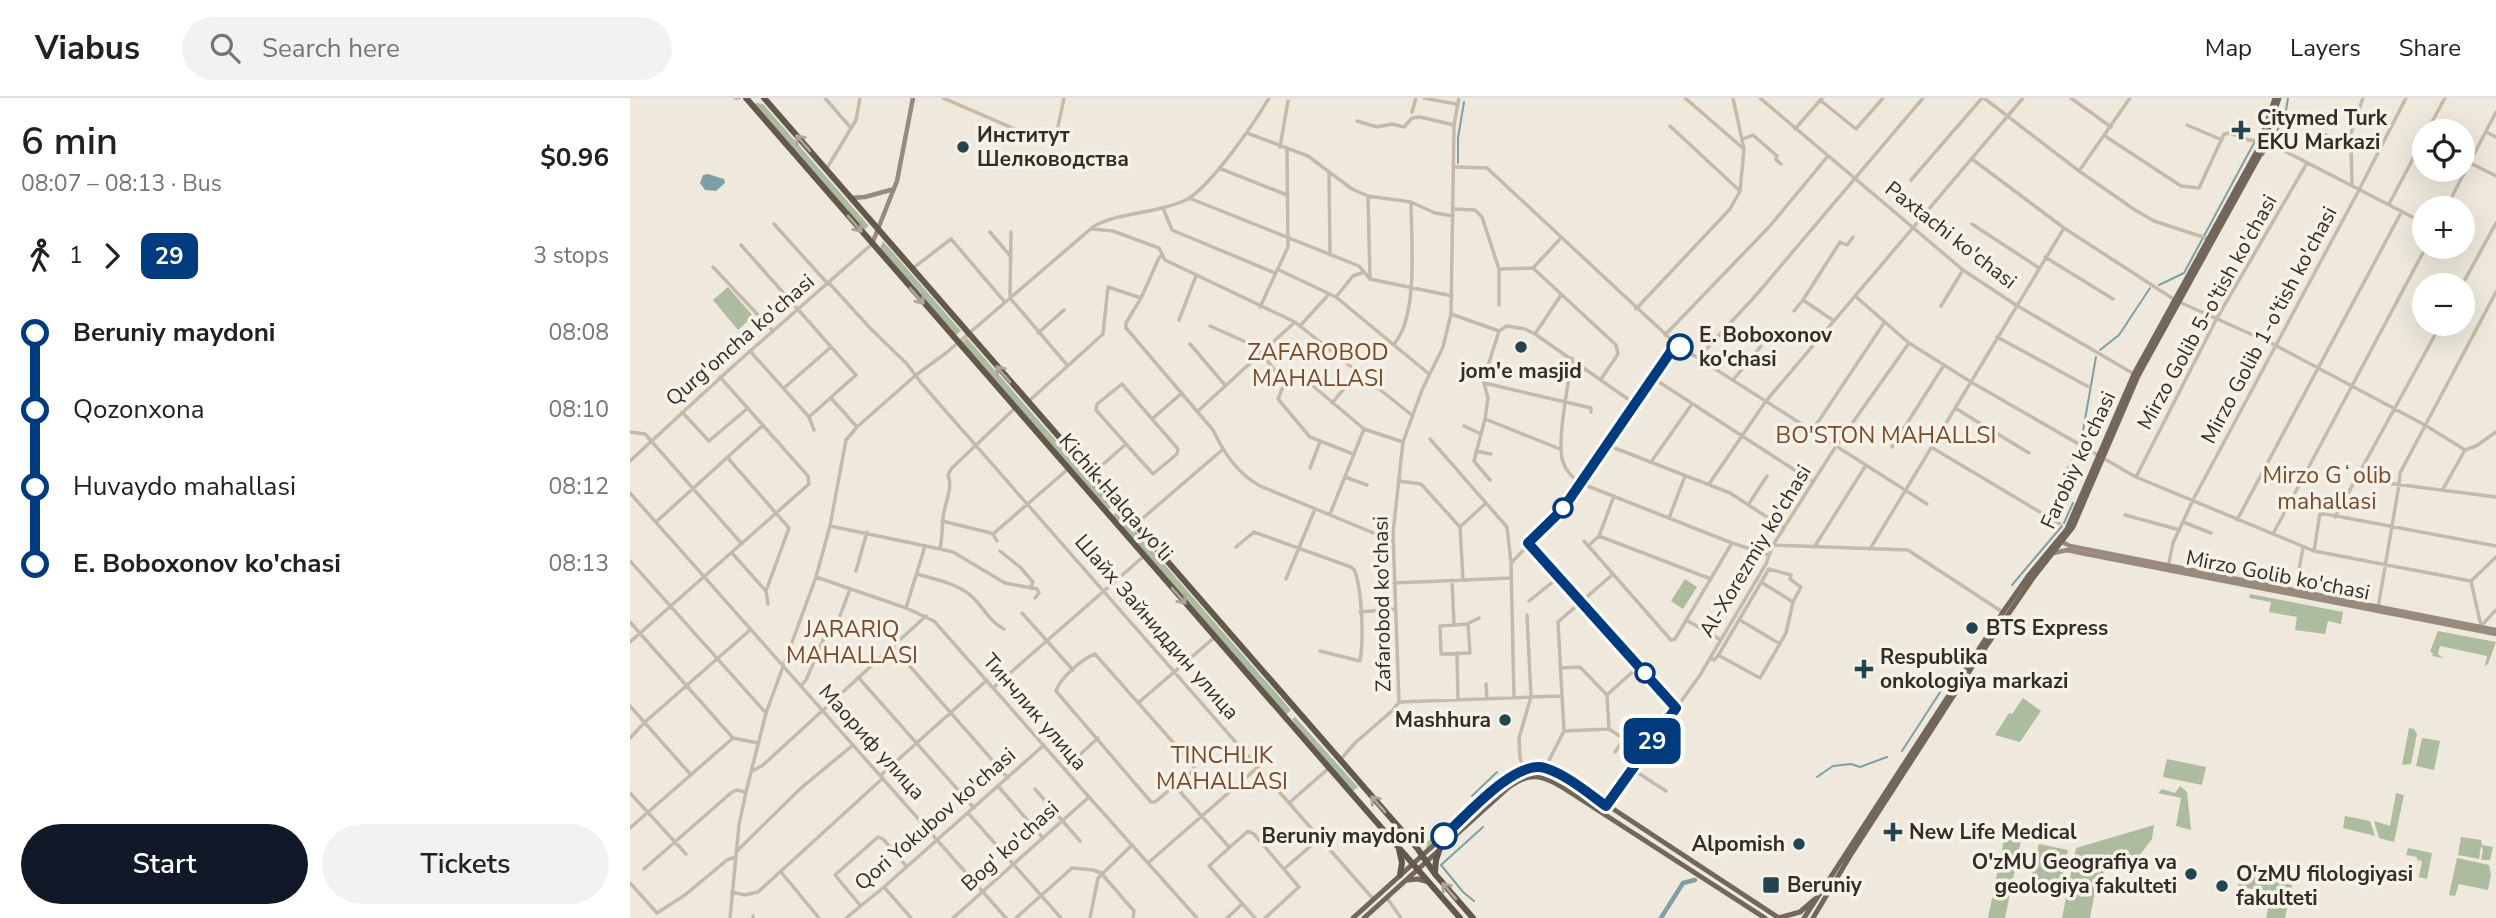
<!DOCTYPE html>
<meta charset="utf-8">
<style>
:root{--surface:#fff;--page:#f2f2f2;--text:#202124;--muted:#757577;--line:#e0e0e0;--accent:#111827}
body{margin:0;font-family:"Nunito Sans",sans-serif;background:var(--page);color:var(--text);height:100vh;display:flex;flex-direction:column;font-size:26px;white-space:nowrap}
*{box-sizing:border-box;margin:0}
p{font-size:23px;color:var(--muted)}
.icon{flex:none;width:38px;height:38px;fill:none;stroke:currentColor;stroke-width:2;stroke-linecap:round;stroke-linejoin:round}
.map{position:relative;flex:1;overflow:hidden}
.side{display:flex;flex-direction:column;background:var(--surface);width:630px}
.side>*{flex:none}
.badge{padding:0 14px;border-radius:10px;font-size:24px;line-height:46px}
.tools{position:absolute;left:1782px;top:21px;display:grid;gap:14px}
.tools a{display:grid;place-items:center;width:63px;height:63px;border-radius:50%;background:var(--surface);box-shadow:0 7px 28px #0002;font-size:35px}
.map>.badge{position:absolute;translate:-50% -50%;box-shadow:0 0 0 4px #fff}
.legs{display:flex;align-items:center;gap:10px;height:77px;padding:0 21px;font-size:23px}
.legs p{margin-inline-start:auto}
.summary{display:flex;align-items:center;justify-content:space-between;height:119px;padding:0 21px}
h1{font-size:38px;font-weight:600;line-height:52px}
.cta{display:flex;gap:14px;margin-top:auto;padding:14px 21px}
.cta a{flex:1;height:80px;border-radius:42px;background:var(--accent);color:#fff;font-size:28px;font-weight:600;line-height:80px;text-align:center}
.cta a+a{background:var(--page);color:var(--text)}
ul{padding:0 21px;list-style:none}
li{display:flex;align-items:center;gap:24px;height:77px;font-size:26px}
li i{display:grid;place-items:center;width:10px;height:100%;margin:0 9px;background:currentColor}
li i::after{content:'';width:18px;height:18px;margin:-9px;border:5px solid;border-radius:50%;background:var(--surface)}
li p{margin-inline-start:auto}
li:first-child i{background:linear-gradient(#0000 50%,currentColor 0)}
li:last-child i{background:linear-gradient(currentColor 50%,#0000 0)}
header{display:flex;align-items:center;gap:42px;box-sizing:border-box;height:98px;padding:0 35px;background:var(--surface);border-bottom:2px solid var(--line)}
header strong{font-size:33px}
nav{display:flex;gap:38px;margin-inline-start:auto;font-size:24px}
.search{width:490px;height:63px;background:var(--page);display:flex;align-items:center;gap:18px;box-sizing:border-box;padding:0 24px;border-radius:38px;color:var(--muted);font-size:26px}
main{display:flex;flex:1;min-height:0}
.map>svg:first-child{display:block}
.green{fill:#adbb9e}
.water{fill:#7f9fa7}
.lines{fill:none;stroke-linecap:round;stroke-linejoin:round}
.stream{stroke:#7f9fa7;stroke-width:2}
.canal{stroke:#7f9fa7;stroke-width:4.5}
.minor{stroke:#c5baaa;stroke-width:3.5}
.tertiary{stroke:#c5baaa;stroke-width:3.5}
.secondary{stroke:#988a7c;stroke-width:4.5}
.primary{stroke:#73675b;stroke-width:5}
.trunk{stroke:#63584e;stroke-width:6}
.oneway{stroke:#ada59b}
.line-1-casing{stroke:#fff;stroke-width:16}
.line-1{stroke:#003b80;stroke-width:10}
.poi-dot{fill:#23454f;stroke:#f7f2e8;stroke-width:2.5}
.stop-1-dot{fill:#fff;stroke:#003b80;stroke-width:3.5}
.labels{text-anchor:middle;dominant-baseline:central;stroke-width:7;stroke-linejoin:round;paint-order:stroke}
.poi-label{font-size:21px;font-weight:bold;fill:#332d28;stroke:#f7f2e8;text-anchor:start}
.street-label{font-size:21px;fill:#332d28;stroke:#f7f2e8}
.stop-label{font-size:21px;font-weight:bold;fill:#332d28;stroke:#f7f2e8;text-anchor:start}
.neighbourhood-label{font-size:23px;fill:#774a2c;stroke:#f7f2e8}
</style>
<header>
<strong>Viabus</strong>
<div class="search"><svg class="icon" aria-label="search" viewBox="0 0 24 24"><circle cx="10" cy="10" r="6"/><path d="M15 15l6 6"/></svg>Search here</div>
<nav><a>Map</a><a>Layers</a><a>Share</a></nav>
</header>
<main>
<section class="side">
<div class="summary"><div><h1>6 min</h1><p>08:07 – 08:13 · Bus</p></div><b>$0.96</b></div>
<div class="legs"><svg class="icon" aria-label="walk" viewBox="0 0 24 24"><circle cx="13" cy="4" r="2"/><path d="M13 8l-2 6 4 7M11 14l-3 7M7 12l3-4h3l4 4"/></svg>1<svg class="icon" aria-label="forward" viewBox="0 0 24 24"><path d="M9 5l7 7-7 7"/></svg><b class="badge" style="background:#003b80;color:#fff">29</b><p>3 stops</p></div>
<ul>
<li><i style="color:#003b80"></i><b>Beruniy maydoni</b><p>08:08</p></li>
<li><i style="color:#003b80"></i><span>Qozonxona</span><p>08:10</p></li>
<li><i style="color:#003b80"></i><span>Huvaydo mahallasi</span><p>08:12</p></li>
<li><i style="color:#003b80"></i><b>E. Boboxonov ko'chasi</b><p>08:13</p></li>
</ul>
<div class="cta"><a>Start</a><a>Tickets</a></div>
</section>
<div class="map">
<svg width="1866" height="820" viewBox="0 0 1866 820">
<rect width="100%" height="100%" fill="#eee9dc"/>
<path class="green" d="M126,5L133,6L239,128L234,132L124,7Z
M253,143L331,233L326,237L250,150Z
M98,189L123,218L108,232L83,202Z
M337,240L483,408L478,412L332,244Z
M488,413L661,612L656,617L483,417Z
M1055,481L1067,489L1053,511L1041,503Z
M1620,496L1713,514L1711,526L1698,523L1695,536L1665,532L1667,519L1639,514L1641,504L1619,500Z
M1808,533L1866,544L1858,566L1855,568L1857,558L1810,548L1808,556L1813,560L1802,558L1803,555L1800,554Z
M1393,600L1411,613L1390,644L1365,637L1379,615L1382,616Z
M665,619L728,689L723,693L670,632L662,621Z
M1779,630L1784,631L1787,636L1781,666L1772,667Z
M1792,640L1810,643L1804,672L1786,668Z
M1537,661L1576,669L1572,687L1533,679Z
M870,676L873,679L797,750L794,747Z
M1550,688L1557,694L1561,732L1546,728L1551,700L1528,695L1532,691L1545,695Z
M1766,695L1774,697L1764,744L1749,740L1744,723L1760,728Z
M1715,718L1740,723L1745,738L1713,730Z
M1524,727L1522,741L1499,771L1485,770L1468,777L1460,820H1432L1446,750Z
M1831,739L1851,742L1852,747L1863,749L1860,762H1851L1853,752L1851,748L1849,761L1828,757Z
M1382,740L1391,742L1375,820H1358L1374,742Z
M1409,746L1438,752L1431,787L1401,781Z
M1778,750L1802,755L1797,781L1789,779L1792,763L1787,762V759L1776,757Z
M1827,760L1859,767L1861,777L1858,792L1829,786L1825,798L1819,797Z
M1610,776L1662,787L1655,820H1636L1639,807L1643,808L1644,802L1648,803L1649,797L1608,788Z"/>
<path class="water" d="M78,76L94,81L95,85L86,93L75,92L70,85L73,77Z"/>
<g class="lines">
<path class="stream" d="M1633,57L1655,19L1658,0
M828,65V40L834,4
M1529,187L1554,175L1624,45
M1470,252L1489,237L1520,190
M1451,344L1466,259
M1434,425L1443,405
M1382,487L1432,428
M1272,653L1318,582
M1187,679L1203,668L1221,666L1230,669L1257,659
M842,698L867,674
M844,803L833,794L811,767L853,729"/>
<path class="canal" d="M1031,820L1053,785L1065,782"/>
<path class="minor" d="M105,0H109
M195,0L221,30
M313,0L424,48L434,0
M794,0L826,6
M1055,0L1114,51
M1354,0L1449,73L1505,112L1524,123L1579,141
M1441,0L1481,29
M1190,2L1226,31L1253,0
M782,14L786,0
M727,23L747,29L762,26L774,29L782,20L790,19L824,27
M1557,27L1592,42
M1040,28L1110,93
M1165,31L1192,0
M1797,33L1815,0
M1856,34L1866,39
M617,35L678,58L722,91L738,98L781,104L805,115L823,118
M1690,35L1721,46L1722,88
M1475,38L1551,88L1569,90L1594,36L1600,35L1619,42L1637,44L1794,125
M1113,41L1123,37L1147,58L1146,62L1151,66
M1718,44L1733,0
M650,49L658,3
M1342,61L1434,130L1545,202L1645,247L1795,327L1835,352
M1840,65L1866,78
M825,69L857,70L1046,246L1297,406
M197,70L226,22L230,0
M589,70L657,97
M1449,73L1500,0
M699,75L700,157
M1281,82L1352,0
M738,98L740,180
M559,100L729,168L740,181L822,198
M1759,106L1794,40
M533,110L542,132L645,175
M1816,110L1866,14
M823,111L845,112L852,119L869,171V207
M144,126L198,186
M1342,126L1409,170
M462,131L483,133L529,150L535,162L665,224L783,318
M360,134L381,159
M381,134L380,200L438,268
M111,147L226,277L179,319
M532,156L528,162L511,200L496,225V230L583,332C594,355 607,375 630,388L763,443
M1415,159L1483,201
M83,169L143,233
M903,170L931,140
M282,171L321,141L374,203
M647,171L706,199L799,276
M869,171L903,170L986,247L988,256L971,281
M199,185L240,230L277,266L292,286L744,802
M1832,187L1866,125
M1225,198L1279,245L1341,284L1506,379L1684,453L1841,483
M706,199L723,178L734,174
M1311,208L1333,172
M630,209L658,149L657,51
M1006,211L1100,111L1110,93L1114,51L1103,0
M1164,213L1173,202
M821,216L869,233
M549,222L566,178
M1204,223L1173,202L1210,144L1217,147L1223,139
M580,228L625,248L656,286
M670,228L699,196
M408,235L434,212
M905,236L931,197
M1035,237L1139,129L1198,58
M1367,239L1459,289
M560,246L595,287
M764,246C789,218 781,140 781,104
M120,253L179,319L184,332
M942,260C939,284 926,344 933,364C936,374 943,379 950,385L1102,445L1139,457
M1068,260L1127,196L1293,0
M1023,280L1183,384
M1103,282L1131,248
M854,285L961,310V314
M154,290L201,249
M201,300L227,329
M399,303L473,236L478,189L511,200
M702,305L728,274
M1325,310L1399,355
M568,313L665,224
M52,314L79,343L118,310
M855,321L844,363L860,382
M834,328L851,336
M1182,333L1254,225
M0,334L15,336L112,446
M800,341L877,429L881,465L884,600
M496,346L466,312L467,306L492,286L522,321
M977,347L1100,395L1154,430
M1262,349L1314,267
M1301,349L1430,426
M930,351L855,321L858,300L854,285L855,277L869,233L877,228L895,231L905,236L1005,306
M846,353L861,356
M723,356L680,339L648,301L652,291L670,277L734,331L773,344
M97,359L159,430L136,493
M1021,364L1062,306
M680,370L690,344
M461,377L496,346L523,376L547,356L548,351L522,321L552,295
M715,379L737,387
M1506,379L1587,220L1677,65
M1727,379L1733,382L1866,399
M769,383L791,386L830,429L833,482
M1079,386L1136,303L1393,0
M1430,388L1449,348
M1813,391L1835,352L1846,348L1866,334
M1118,407L1137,378
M700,416L734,331
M1495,417L1550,432
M1705,419L1811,226
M1039,420L1055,378
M1607,422L1772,113
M312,423L357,434L363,436L367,443
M26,424L133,327
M1553,424L1581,435
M506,426L592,352
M200,428L310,451L323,454L375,485L407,491L409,495L405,500
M830,429L856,405
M363,436L438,371
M1643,436L1796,149
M969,438L984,398
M954,443L1041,542L1045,541L1102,445
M898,445L1046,610
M1143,447L1278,452L1374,515
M958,448L969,438L1081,481
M1185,448L1236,367
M606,449L624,434L721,469L725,473C732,494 734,541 730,563L690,553
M310,451C312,441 312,432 313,422C313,407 324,391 318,377L321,371L385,310
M1240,451L1434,130
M370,453L390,469L403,484L401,489
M1684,453L1690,415L1866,448
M102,455L136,493L138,506
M0,463L136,615
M881,465L932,412L1046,246
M1538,469L1543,445L1563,402L1729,92L1776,0
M226,473L237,434
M287,476C304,481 325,485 339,496C353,507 358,523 374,531
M186,479L276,510L304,523L459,699
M656,481L685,411
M822,482L824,526
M1841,483L1851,528
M1841,483L1866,459
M1131,484L1163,504
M764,485L881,480
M1665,493L1673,450
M899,503L929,479
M276,510L295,448
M1748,510L1769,387L1770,375L1866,194
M730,514L765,511
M392,515L443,572
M1056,522L1091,542
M1110,522L1150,546
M0,524L103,640
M839,525L849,520
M838,526L840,555L811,556L810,528Z
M1851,528L1866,512
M0,544L179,386L178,378L90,279
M263,549L378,680
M827,555L828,602
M465,556L564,668V672L525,704H521L426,593C430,580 452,561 465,556Z
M1088,557L1130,580L1156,535L1163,504L1171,489L1160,481L1161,477L1139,471L1089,556
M1080,560L1084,562L1087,559
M930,570L950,569L977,597L979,631
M228,579L344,710
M856,586L857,601
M171,588L176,582L194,540L204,534L220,491
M364,589L514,458
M977,597L1009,568
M769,604L931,598
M508,605L585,539
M0,608L61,677
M934,633L979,631L1014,654
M0,640L15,624L120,532
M103,640L128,645
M985,654L994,641
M435,670L468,640
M915,670L934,633L928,524L983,476
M894,671L890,660L889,640L901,599L897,517
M1002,671L1036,693
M121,674L133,667L296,518
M251,677L357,582
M368,688L413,740
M545,688L599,749
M405,691L450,743
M0,695L56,756
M659,705L699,670
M976,708L1070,577L1136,466L1143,447L1206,348L1279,245
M338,715L431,820
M0,730L103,640
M108,752L171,690L223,647
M518,765L627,670
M14,771L102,694L107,692L115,694
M654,771L690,740
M151,774L189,820
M0,785L27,815L55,797L97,762L105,759
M254,789L281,820
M102,794L115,797L128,794L253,680
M353,794L376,820
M757,800L771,820
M229,806L205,777L248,739L253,741L277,769
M100,820L109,727L116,694L136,615L186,479L200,428L216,342L227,329L286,277L316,255L464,128C484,117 510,116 532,110C540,108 550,105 558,101C582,86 624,26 639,0
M123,820V818
M216,820L254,789L414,647
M386,820L442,770L463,772L471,775L504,813L503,820
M460,820L468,780L502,747
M597,820L612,806
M625,820L579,768L618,733L624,736L669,789L635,820"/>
<path class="tertiary" d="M1130,0L1333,172L1386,207L1504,276
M0,363L101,270L242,146
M0,395L353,794
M710,662L726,644L763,612L769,604L763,435L773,344L792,292L813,249L821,216L824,27L829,0
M323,820L459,699L567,820"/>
<path class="secondary" d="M221,100L235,99L264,91
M242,146L267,83L283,0
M1430,443L1440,448L1866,532
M1424,455L1437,452L1451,455L1866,536"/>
<path class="primary" d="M778,782L788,781L799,784
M723,820L879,679C897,666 913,668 933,678L1149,820
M734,820L879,689C899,674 912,677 932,689L1135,820
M1148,820L1170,814L1185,801
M1174,820L1373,514L1399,477L1437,431L1504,276L1627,53L1645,0
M1183,820L1220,758L1344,566L1403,480L1443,429L1508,278L1630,57L1649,0"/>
<path class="trunk" d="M116,0L830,820
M134,0L787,750L805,776L843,820
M769,751L772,765L770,777
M805,774L806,762L809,753"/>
</g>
<defs><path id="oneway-shaft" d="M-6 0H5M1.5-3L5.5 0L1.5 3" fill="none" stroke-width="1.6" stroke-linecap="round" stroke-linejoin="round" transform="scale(1.75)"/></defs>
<g class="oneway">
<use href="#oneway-shaft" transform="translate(173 45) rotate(-131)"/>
<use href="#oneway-shaft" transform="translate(225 126) rotate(49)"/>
<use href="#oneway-shaft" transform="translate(287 198) rotate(49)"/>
<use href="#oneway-shaft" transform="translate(373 276) rotate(-131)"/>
<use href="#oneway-shaft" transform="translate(549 498) rotate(49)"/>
<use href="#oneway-shaft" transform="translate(748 706) rotate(-131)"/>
<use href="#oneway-shaft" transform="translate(819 793) rotate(-131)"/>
</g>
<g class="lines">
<defs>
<path id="line-1" d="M814,738C836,718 885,661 915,670C937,677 958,695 976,708L1046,610L898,445L932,412L1046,246L1050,249"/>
</defs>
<use href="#line-1" class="line-1-casing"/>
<use href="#line-1" class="line-1"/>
</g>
<g class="poi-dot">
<path d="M1607.5 21.5h7v7h7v7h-7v7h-7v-7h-7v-7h7z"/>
<circle cx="333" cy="49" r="7"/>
<circle cx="891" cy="249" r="7"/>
<circle cx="1342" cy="530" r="7"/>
<path d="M1230.5 560.5h7v7h7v7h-7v7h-7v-7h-7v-7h7z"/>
<circle cx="875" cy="622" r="7"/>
<path d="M1259.5 723.5h7v7h7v7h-7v7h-7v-7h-7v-7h7z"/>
<circle cx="1169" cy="746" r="7"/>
<circle cx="1561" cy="776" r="7"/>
<rect x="1132" y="778" width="18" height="18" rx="3.5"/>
<circle cx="1592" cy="788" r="7"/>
</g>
<g class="stop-1-dot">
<circle cx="1050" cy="249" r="12"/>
<circle cx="933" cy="410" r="9"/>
<circle cx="1015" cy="575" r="9"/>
<circle cx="814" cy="738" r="12"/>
</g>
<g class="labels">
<g class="poi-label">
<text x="1627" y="20">Citymed Turk<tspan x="1627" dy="24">EKU Markazi</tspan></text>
<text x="347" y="37">Институт<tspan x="347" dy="24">Шелководства</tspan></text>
<text x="891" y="273" text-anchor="middle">jom'e masjid</text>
<text x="1356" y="530">BTS Express</text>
<text x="1250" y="559">Respublika<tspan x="1250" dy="24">onkologiya markazi</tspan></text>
<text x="861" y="622" text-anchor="end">Mashhura</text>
<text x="1279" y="734">New Life Medical</text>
<text x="1155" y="746" text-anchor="end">Alpomish</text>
<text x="1547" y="764" text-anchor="end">O'zMU Geografiya va<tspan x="1547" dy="24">geologiya fakulteti</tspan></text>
<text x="1606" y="776">O'zMU filologiyasi<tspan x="1606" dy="24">fakulteti</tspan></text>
<text x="1157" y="787">Beruniy</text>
</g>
<g class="street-label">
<text transform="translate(1321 137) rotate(38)">Paxtachi ko'chasi</text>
<text transform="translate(1577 214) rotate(-61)">Mirzo Golib 5-o'tish ko'chasi</text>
<text transform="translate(1639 227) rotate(-62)">Mirzo Golib 1-o'tish ko'chasi</text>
<text transform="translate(110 242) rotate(-41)">Qurg'oncha ko'chasi</text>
<text transform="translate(1448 362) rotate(-65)">Farobiy ko'chasi</text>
<text transform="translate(486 399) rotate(49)">Kichik Halqa yo'li</text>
<text transform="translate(1125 453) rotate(-59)">Al-Xorezmiy ko'chasi</text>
<text transform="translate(1648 477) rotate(11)">Mirzo Golib ko'chasi</text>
<text transform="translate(752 506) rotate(-91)">Zafarobod ko'chasi</text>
<text transform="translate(527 529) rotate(49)">Шайх Зайниддин улица</text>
<text transform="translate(405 614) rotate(49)">Тинчлик улица</text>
<text transform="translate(242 644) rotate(48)">Маориф улица</text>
<text transform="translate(305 721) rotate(-41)">Qori Yokubov ko'chasi</text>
<text transform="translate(380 748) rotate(-42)">Bog' ko'chasi</text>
</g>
<g class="stop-label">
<text x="1069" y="237">E. Boboxonov<tspan x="1069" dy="24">ko'chasi</tspan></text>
<text x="795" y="738" text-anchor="end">Beruniy maydoni</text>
</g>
<g class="neighbourhood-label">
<text x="688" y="254">ZAFAROBOD<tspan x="688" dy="26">MAHALLASI</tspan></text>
<text x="1256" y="337">BO'STON MAHALLSI</text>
<text x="1697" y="377">Mirzo Gʻolib<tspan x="1697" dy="26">mahallasi</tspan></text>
<text x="222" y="531">JARARIQ<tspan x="222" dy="26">MAHALLASI</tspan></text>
<text x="592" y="657">TINCHLIK<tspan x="592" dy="26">MAHALLASI</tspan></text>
</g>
</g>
</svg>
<div class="tools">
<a><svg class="icon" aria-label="locate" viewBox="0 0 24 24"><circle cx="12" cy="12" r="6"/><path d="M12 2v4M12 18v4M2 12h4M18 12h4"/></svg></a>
<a>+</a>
<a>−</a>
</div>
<b class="badge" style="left:1022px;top:643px;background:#003b80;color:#fff">29</b>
</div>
</main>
